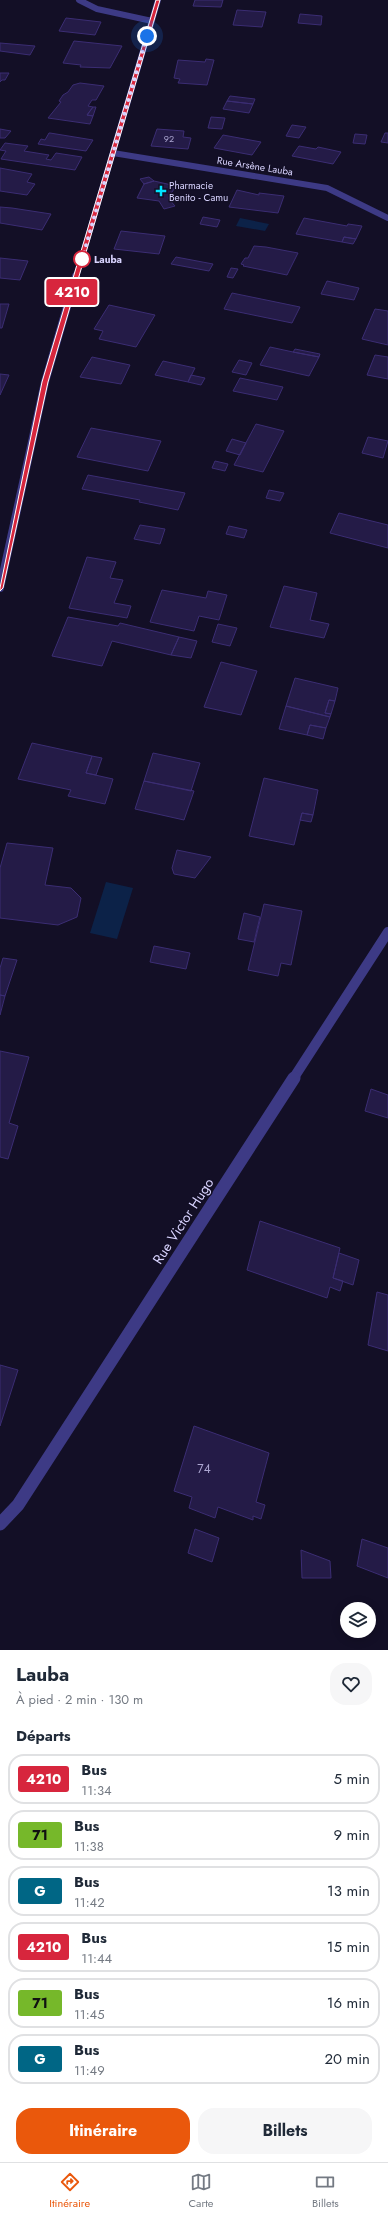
<!DOCTYPE html>
<html lang="fr">
<meta charset="utf-8">
<style>
:root{--surface:#fff;--page:#f6f6f7;--text:#1f2937;--muted:#747a83;--line:#e0e1e3;--accent:#ea580c}
body{margin:0;font-family:Jost,sans-serif;background:var(--page);color:var(--text);height:100vh;display:flex;flex-direction:column;font-size:15px;white-space:nowrap}
*{box-sizing:border-box;margin:0}
p{font-size:13px;color:var(--muted)}
.icon{flex:none;width:22px;height:22px;fill:none;stroke:currentColor;stroke-width:2;stroke-linecap:round;stroke-linejoin:round}
.map{position:relative;height:1650px;overflow:hidden}
.side{display:flex;flex-direction:column;background:var(--surface);flex:1}
.side>*{flex:none}
.badge{padding:0 8px;border-radius:3px;font-size:14px;line-height:26px}
.buttons{position:absolute;left:340px;top:1602px;display:grid;gap:8px}
.buttons a{display:grid;place-items:center;width:36px;height:36px;border-radius:50%;background:var(--surface);box-shadow:0 2px 10px #0003;font-size:20px}
.you{position:absolute;width:20px;height:20px;margin:-10px;border:3px solid #fff;border-radius:50%;background:#1a73e8;box-shadow:0 0 0 6px #1a73e833}
.map>.badge{position:absolute;translate:-50% -50%;box-shadow:0 0 0 2px #fff}
h2{padding:0 16px;font-size:15px;line-height:36px}
.round{display:grid;place-items:center;flex:none;width:42px;height:42px;border-radius:16px;background:var(--page)}
.overview{display:flex;align-items:center;justify-content:space-between;height:68px;padding:0 16px}
h1{font-size:19px;font-weight:700;line-height:30px}
.button{display:flex;gap:8px;margin-top:auto;padding:8px 16px}
.button a{flex:1;height:46px;border-radius:16px;background:var(--accent);color:#fff;font-size:16px;font-weight:700;line-height:46px;text-align:center}
.button a+a{background:var(--page);color:var(--text)}
ul{padding:0;list-style:none}
li{display:flex;align-items:center;gap:12px;height:50px;margin:0 8px 6px;padding:0 8px;border:2px solid var(--line);border-radius:16px}
li div{flex:1}
li b{display:block;font-size:15px}
li em{font-style:normal}
li .badge{min-width:44px;font-weight:700;text-align:center}
.tab-bar{display:flex;justify-content:space-around;align-items:center;height:56px;border-top:1px solid var(--line);background:var(--surface);font-size:11px;color:var(--muted)}
.tab-bar a{display:grid;justify-items:center;gap:2px}
.tab-bar .selected{color:var(--accent)}
.map>svg:first-child{display:block}
.water{fill:#0c2248}
.building{fill:#241b47;stroke:#3b2d73}
.lines{fill:none;stroke-linecap:round;stroke-linejoin:round}
.minor-far3{stroke:#3d3a85;stroke-width:6}
.minor-far2{stroke:#3d3a85;stroke-width:8}
.minor-far1{stroke:#3d3a85;stroke-width:10}
.minor{stroke:#3d3a85;stroke-width:13}
.line{fill:#d7263d;stroke:#fff}
.walk{stroke:#d9d4ff;stroke-width:4;stroke-dasharray:0 7.2}
.poi-dot{fill:#00e5ff;stroke:#130f26;stroke-width:1.5}
.stop-dot{fill:#fff;stroke:#d7263d;stroke-width:2}
.labels{text-anchor:middle;dominant-baseline:central;stroke-width:3;stroke-linejoin:round;paint-order:stroke}
.far-number-label{font-size:9px;fill:#aca6d1}
.far-street-label{font-size:10px;fill:#d9d4ff;stroke:#130f26}
.far-poi-label{font-size:10px;fill:#d9d4ff;stroke:#130f26;text-anchor:start}
.far-stop-label{font-size:10px;font-weight:bold;fill:#d9d4ff;stroke:#130f26;text-anchor:start}
.near-number-label{font-size:12px;fill:#aca6d1}
.near-street-label{font-size:14px;fill:#d9d4ff;stroke:#130f26}
</style>
<div class="map">
<svg width="388" height="1650" viewBox="0 0 388 1650">
<rect width="100%" height="100%" fill="#130f26"/>
<path class="water" d="M240,218L269,224L265,231L236,226Z
M106,882L133,888L117,939L90,933Z"/>
<path class="building" d="M195,0H223L221,7L193,6Z
M237,10L266,12L262,27L233,25Z
M300,14L322,16L321,25L298,23Z
M66,18L101,22L95,35L59,31Z
M74,41L122,46L110,68L80,67L81,65L63,63Z
M0,43L35,46L30,55L0,51Z
M206,59L214,60L207,85L178,83L180,79L174,78L178,60L205,62Z
M0,73H9L5,80H2L0,82Z
M80,83L104,86L96,100H92L88,106L93,107L87,115L93,116L90,124L48,118L61,102L59,101L63,95L68,92L73,85Z
M230,96L255,99L253,104L227,101Z
M227,101L253,104L249,113L223,109Z
M93,107H96L93,116L87,115Z
M211,117L225,118L222,129L208,128Z
M292,125L306,127L299,138L286,136Z
M0,129L11,131L5,138H0Z
M157,129L184,131L183,137L191,138L188,149L151,146Z
M49,133H50L93,140L86,151L38,144L41,139L45,140Z
M385,133H388V143L381,142Z
M355,134L367,135L365,144L353,143Z
M223,135L261,142L252,155L214,148Z
M5,143L28,146L24,151L49,155L46,159L51,160L56,153L82,157L75,170L1,159L6,151L0,150Z
M299,146L316,149L318,147L341,152L333,164L292,156Z
M0,168L32,174L27,182L35,184L27,195L0,191Z
M149,177L154,181L144,184L140,179Z
M154,181L176,186L168,198L175,206L164,209L159,201L137,198L144,184Z
M237,190L259,195V193L284,196L278,213L229,207Z
M0,207L12,208L51,214L42,230L0,223Z
M203,217L220,220L217,227L200,224Z
M304,218L347,226L348,224L362,226L356,239L344,237L342,242L296,234Z
M121,231L165,236L159,254L114,249Z
M344,237L356,239L353,244L342,242Z
M254,246L266,247L298,253L287,275L243,266L244,265L241,264L245,258H248Z
M176,257L213,264L209,271L171,264Z
M0,258L28,261L20,280L0,278Z
M231,268L238,269L233,278L227,277Z
M327,281L359,288L354,300L321,294Z
M232,293L300,307L292,323L224,309Z
M0,304H9L2,328H0Z
M109,305L155,315L136,347L99,339L103,331L94,329Z
M375,309L388,311V345L362,339Z
M270,347L293,352L319,357L309,376L260,365Z
M295,349L320,354L319,357L293,352Z
M375,355L388,357V379L367,375Z
M92,357L130,365L121,384L80,377Z
M239,360L252,363L246,375L232,372Z
M163,361L195,368L188,382L155,375Z
M0,374L9,375L0,395Z
M191,375L205,378L201,385L188,382Z
M240,378L283,387L277,400L233,391Z
M256,424L284,431L263,472L234,465Z
M91,428L161,441L148,471L77,457Z
M368,437L388,441L383,458L362,453Z
M232,439L246,443L240,455L226,451Z
M215,461L228,464L225,471L212,468Z
M88,475L185,493L178,510L139,502L140,500L82,489Z
M269,490L284,493L280,501L266,498Z
M339,513L388,525V548L330,533Z
M140,525L165,529L160,544L134,539Z
M229,526L247,530L244,538L226,534Z
M87,557L116,562L110,578L123,580L114,603L131,606L127,618L69,608Z
M284,586L317,593L310,620L329,624L324,638L270,627Z
M162,590L206,598L208,591L227,595L219,620L199,616L194,631L150,622Z
M68,617L118,626L120,623L179,637L171,655L112,641L102,666L52,656Z
M218,624L237,628L230,646L212,642Z
M179,637L197,641L191,658L171,655Z
M221,662L257,671L241,715L204,707Z
M295,678L338,688L335,701L329,700L325,713L331,714L330,717L286,706Z
M329,700L335,701L331,714L325,713Z
M286,706L330,717L326,728L310,725L307,735L279,729Z
M310,725L326,728L323,739L307,735Z
M32,743L92,756L86,773L113,779L105,804L68,796L71,790L18,779Z
M153,753L200,763L191,791L144,781Z
M92,756L102,758L96,775L86,773Z
M264,778L318,790L313,815L302,813L294,845L249,836Z
M144,781L194,791L184,820L135,809Z
M302,813L313,815L311,822L300,820Z
M7,843L53,848L45,885L71,888L81,898L77,917L58,925L0,918V868Z
M177,850L211,857L195,878L174,874L172,868Z
M264,904L302,911L291,965L281,963L278,976L248,970Z
M244,913L260,917L254,942L238,939Z
M154,946L190,953L186,969L150,962Z
M3,958L17,960L5,996L0,995V968Z
M0,995L5,996L0,1015Z
M0,1051L29,1057L9,1123L18,1126L8,1159L0,1157Z
M371,1089L388,1095V1118L365,1111Z
M260,1221L340,1248L333,1278L343,1281L340,1291L330,1287L327,1298L247,1270Z
M339,1253L359,1260L353,1285L333,1278Z
M377,1292L388,1295V1351L368,1345Z
M0,1365L18,1370L0,1426Z
M194,1426L269,1453L256,1502L265,1505L261,1519L253,1516V1520L218,1507L215,1518L189,1508L192,1497L174,1491Z
M195,1529L219,1538L212,1562L188,1553Z
M362,1539L388,1548V1578L357,1566Z
M301,1550L330,1561L331,1578H302Z"/>
<g class="lines">
<path class="minor-far3" d="M79,0L97,9L152,21
M113,153L327,188L388,218
M76,277L158,0"/>
<path class="minor-far2" d="M0,588L45,382L76,276"/>
<path class="minor-far1" d="M293,1079L388,932"/>
<path class="minor" d="M0,1524L18,1505L294,1078"/>
</g>
<path class="line" d="M156,0H160L48,382L3,588L0,591V588L42,382Z"/>
<g class="lines">
<path class="walk" d="M82,259L147,36"/>
</g>
<path class="poi-dot" d="M159 185h4v4h4v4h-4v4h-4v-4h-4v-4h4z"/>
<circle class="stop-dot" cx="82" cy="259" r="8"/>
<g class="labels">
<g class="far-number-label">
<text x="169" y="138">92</text>
</g>
<g class="far-street-label">
<text transform="translate(255 166) rotate(9)">Rue Arsène Lauba</text>
</g>
<g class="far-poi-label">
<text x="169" y="185">Pharmacie<tspan x="169" dy="12">Benito - Camu</tspan></text>
</g>
<g class="far-stop-label">
<text x="94" y="259">Lauba</text>
</g>
<g class="near-number-label">
<text x="204" y="1469">74</text>
</g>
<g class="near-street-label">
<text transform="translate(183 1221) rotate(-57)">Rue Victor Hugo</text>
</g>
</g>
</svg>
<div class="buttons">
<a><svg class="icon" aria-label="layers" viewBox="0 0 24 24"><path d="M12 4l9 5-9 5-9-5zM3 14l9 5 9-5"/></svg></a>
</div>
<div class="you" style="left:147px;top:36px"></div>
<b class="badge" style="left:72px;top:292px;background:#d7263d;color:#fff">4210</b>
</div>
<section class="side">
<div class="overview"><div><h1>Lauba</h1><p>À pied · 2 min · 130 m</p></div><a class="round"><svg class="icon" aria-label="heart" viewBox="0 0 24 24"><path d="M12 20l-8-8c-3-5 5-10 8-4 3-6 11-1 8 4z"/></svg></a></div>
<h2>Départs</h2>
<ul>
<li><span class="badge" style="background:#d7263d;color:#fff">4210</span><div><b>Bus</b><p>11:34</p></div><em>5 min</em></li>
<li><span class="badge" style="background:#76b82a;color:#111">71</span><div><b>Bus</b><p>11:38</p></div><em>9 min</em></li>
<li><span class="badge" style="background:#006685;color:#fff">G</span><div><b>Bus</b><p>11:42</p></div><em>13 min</em></li>
<li><span class="badge" style="background:#d7263d;color:#fff">4210</span><div><b>Bus</b><p>11:44</p></div><em>15 min</em></li>
<li><span class="badge" style="background:#76b82a;color:#111">71</span><div><b>Bus</b><p>11:45</p></div><em>16 min</em></li>
<li><span class="badge" style="background:#006685;color:#fff">G</span><div><b>Bus</b><p>11:49</p></div><em>20 min</em></li>
</ul>
<div class="button"><a>Itinéraire</a><a>Billets</a></div>
</section>
<nav class="tab-bar">
<a class="selected"><svg class="icon" aria-label="directions" viewBox="0 0 24 24"><path d="M12 3l9 9-9 9-9-9zM9 14v-3h6M13 9l2 2-2 2"/></svg>Itinéraire</a>
<a><svg class="icon" aria-label="map" viewBox="0 0 24 24"><path d="M3 6l6-2 6 2 6-2v14l-6 2-6-2-6 2zM9 4v14M15 6v14"/></svg>Carte</a>
<a><svg class="icon" aria-label="tickets" viewBox="0 0 24 24"><path d="M3 7h18v10H3zM15 7v10"/></svg>Billets</a>
</nav>
